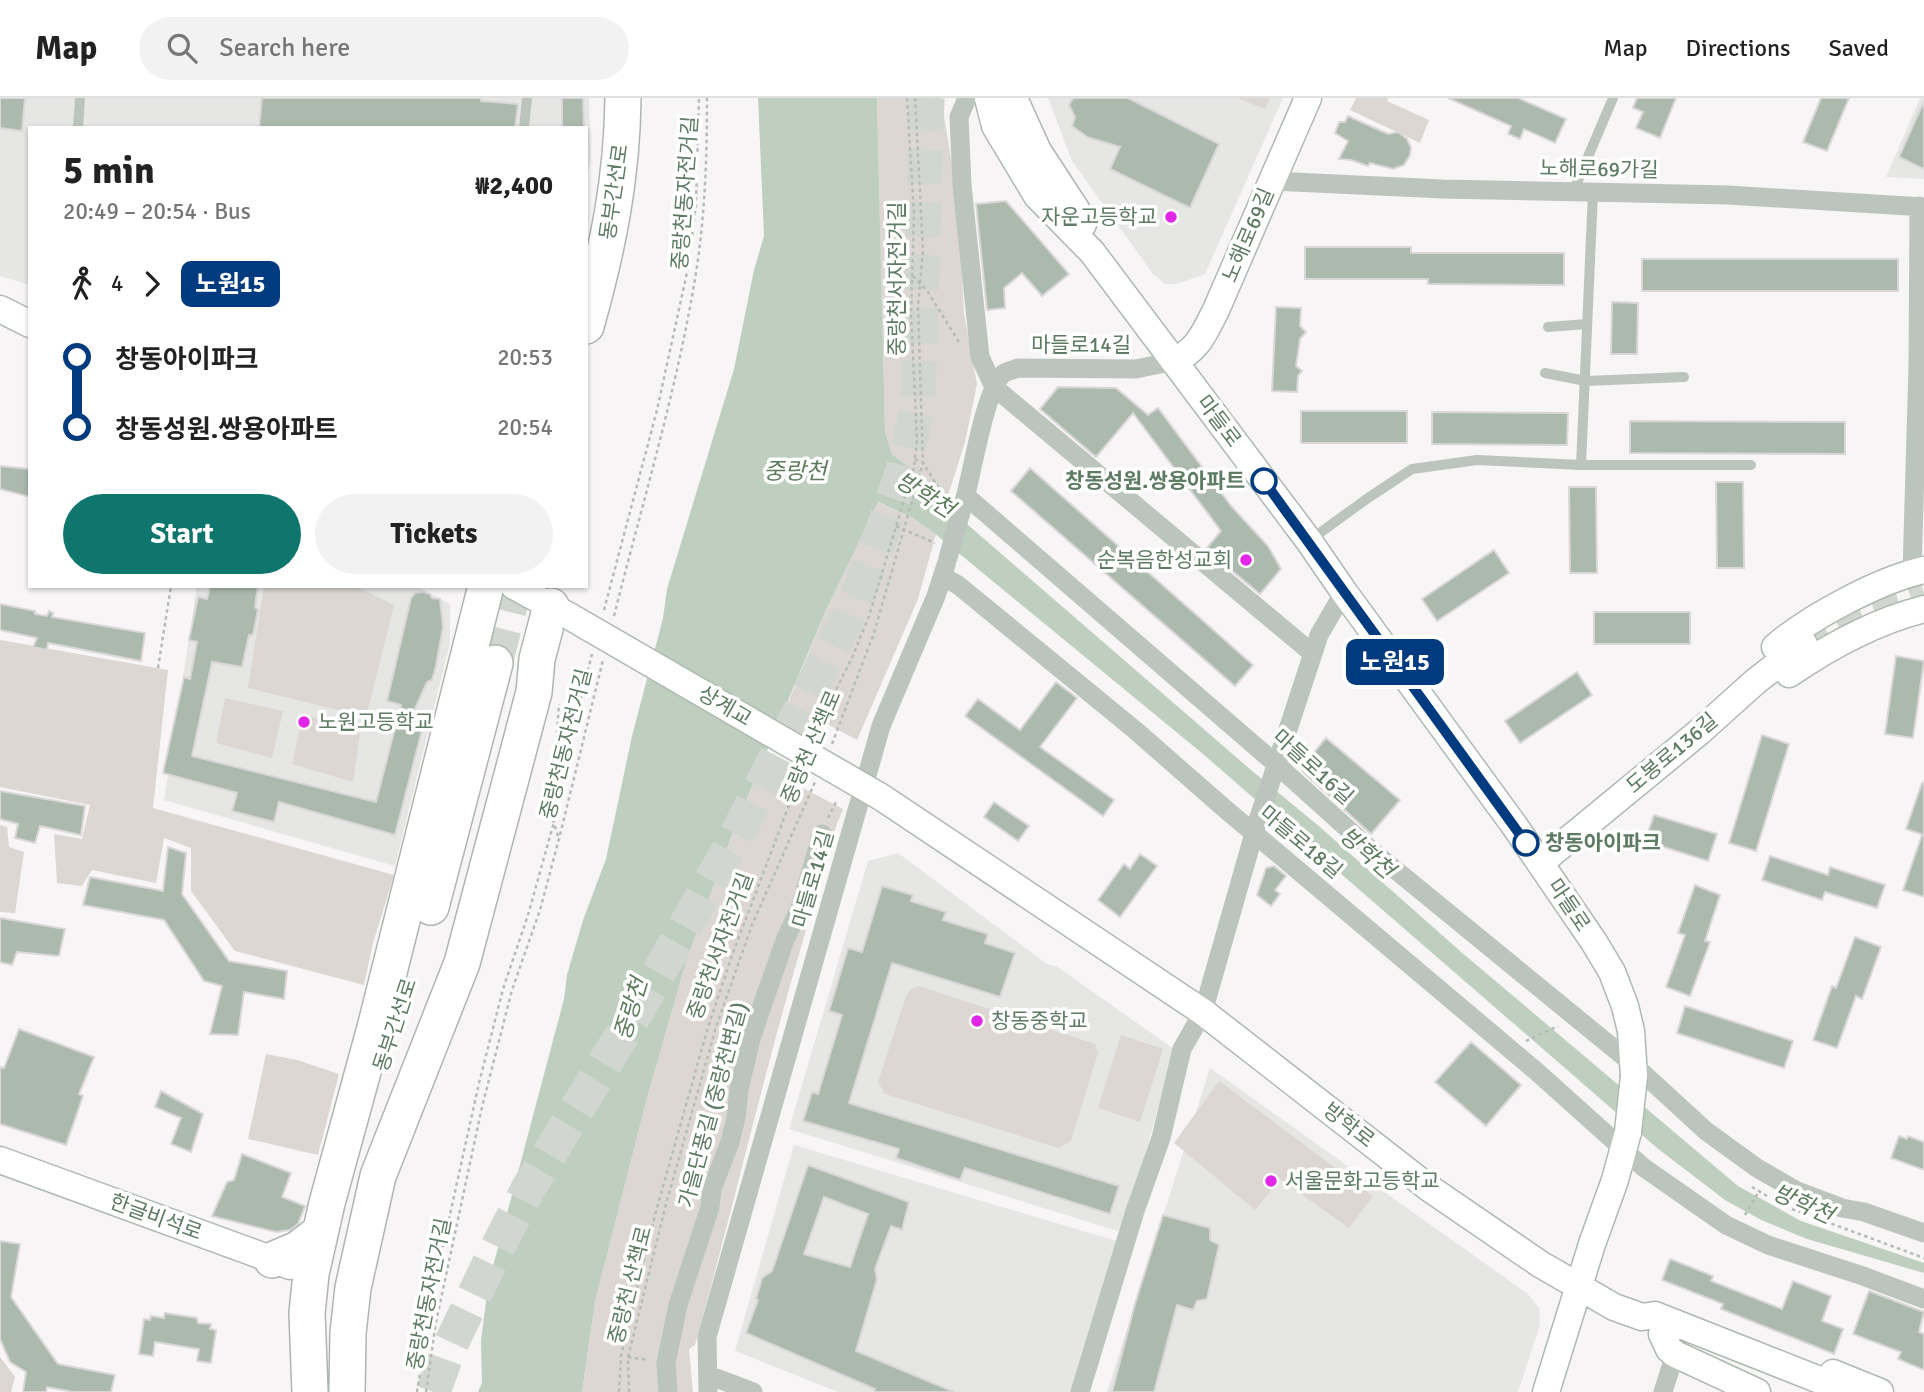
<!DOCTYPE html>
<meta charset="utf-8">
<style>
:root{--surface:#fff;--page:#f2f2f2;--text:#222;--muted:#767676;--line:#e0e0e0;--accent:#0f766e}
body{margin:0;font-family:Signika,"Noto Sans KR",sans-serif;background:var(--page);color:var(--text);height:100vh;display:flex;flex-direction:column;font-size:26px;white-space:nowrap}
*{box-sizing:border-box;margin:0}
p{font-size:23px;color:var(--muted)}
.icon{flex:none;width:38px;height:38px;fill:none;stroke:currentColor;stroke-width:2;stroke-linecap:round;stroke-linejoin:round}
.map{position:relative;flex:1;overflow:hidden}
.sheet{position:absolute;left:28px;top:28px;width:560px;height:462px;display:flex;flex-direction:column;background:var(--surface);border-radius:0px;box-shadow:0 2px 5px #0004}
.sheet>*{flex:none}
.badge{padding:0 14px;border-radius:10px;font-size:24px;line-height:46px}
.map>.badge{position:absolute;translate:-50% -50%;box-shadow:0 0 0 4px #fff}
.legs{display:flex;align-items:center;gap:10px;height:77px;padding:0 35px;font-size:23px}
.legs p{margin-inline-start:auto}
.head{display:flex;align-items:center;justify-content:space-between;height:119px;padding:0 35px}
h1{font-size:38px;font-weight:800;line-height:52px}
.action{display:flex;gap:14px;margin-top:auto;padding:14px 35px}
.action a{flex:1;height:80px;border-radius:42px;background:var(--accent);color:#fff;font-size:28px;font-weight:800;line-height:80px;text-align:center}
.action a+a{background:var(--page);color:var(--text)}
ul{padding:0 35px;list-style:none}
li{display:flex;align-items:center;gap:24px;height:70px;font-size:26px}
li i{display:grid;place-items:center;width:10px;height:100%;margin:0 9px;background:currentColor}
li i::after{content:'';width:18px;height:18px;margin:-9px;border:5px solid;border-radius:50%;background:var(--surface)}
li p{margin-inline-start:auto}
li:first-child i{background:linear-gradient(#0000 50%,currentColor 0)}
li:last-child i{background:linear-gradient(currentColor 50%,#0000 0)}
header{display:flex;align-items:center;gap:42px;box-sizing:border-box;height:98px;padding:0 35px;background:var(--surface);border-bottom:2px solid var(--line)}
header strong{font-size:33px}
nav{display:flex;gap:38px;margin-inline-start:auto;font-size:24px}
.search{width:490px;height:63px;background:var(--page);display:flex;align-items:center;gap:18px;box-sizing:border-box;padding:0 24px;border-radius:38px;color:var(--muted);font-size:26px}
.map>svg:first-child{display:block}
.built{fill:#e6e6e5}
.green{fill:#ddd7d4}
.water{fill:#bfcfbf}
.building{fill:#acbaae;stroke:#d9d7d8;stroke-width:2;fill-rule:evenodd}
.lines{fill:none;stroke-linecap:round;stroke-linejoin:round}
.secondary-tunnel{stroke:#d2d6d1;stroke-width:26;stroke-dasharray:26 13;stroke-linecap:butt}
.highway-tunnel{stroke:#d2d6d1;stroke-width:35;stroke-dasharray:35 18;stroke-linecap:butt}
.secondary-casing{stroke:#aebab0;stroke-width:29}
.highway-casing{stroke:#adb7af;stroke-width:38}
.path{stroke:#b4bcb6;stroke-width:2.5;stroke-dasharray:3.5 3.5;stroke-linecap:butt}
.lane{stroke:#bbc5bd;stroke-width:10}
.street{stroke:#bbc5bd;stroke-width:19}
.secondary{stroke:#fff;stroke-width:26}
.highway{stroke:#fff;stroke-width:35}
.secondary-bridge-casing{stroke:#aebab0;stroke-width:29;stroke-linecap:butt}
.street-bridge{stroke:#bbc5bd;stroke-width:19}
.secondary-bridge{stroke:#fff;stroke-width:26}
.line-1-casing{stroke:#fff;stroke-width:16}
.line-1{stroke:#003b80;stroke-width:10}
.poi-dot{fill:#e026e6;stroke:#fff;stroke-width:2.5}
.stop-1-dot{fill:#fff;stroke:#003b80;stroke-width:3.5}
.labels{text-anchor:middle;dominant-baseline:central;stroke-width:7;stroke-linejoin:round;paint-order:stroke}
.street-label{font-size:21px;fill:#5e7b63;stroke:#fff}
.poi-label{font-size:21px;fill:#5e7b63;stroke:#fff;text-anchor:start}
.stop-label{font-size:21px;font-weight:bold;fill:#5e7b63;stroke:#fff;text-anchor:end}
.water-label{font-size:23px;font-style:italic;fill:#5d7b5d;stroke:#fff}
</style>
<header>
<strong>Map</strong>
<div class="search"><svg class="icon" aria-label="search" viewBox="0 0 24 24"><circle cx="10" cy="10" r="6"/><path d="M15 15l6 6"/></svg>Search here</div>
<nav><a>Map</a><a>Directions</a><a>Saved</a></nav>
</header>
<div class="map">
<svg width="1924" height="1294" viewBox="0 0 1924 1294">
<rect width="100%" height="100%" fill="#f8f5f6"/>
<path class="built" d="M0,0H589L591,62L586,85V30H30V187L0,178Z
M1048,0H1283L1205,176L1177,186H1165L1153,176L1072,63Z
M1920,0H1924V81L1886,79Z
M197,488H416L450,506V545L395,768L164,702Z
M898,755L1047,866L1056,868L1174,951L1124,1135L789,1031L868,763Z
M1210,970L1528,1196L1539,1210L1540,1227L1518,1294H1107Z
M794,1047L1120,1144L1072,1294H838L735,1253Z"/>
<path class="green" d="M877,0H941L952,66L961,156L964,216L977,286L965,344L945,407L925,382L892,356L885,333Z
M1237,0H1270L1265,11Z
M1356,0H1388L1387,3L1429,22L1420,45L1350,12Z
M877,404L913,420L936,436L918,501L857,642L788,605L826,512Z
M264,488H355L394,507L366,619L248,590Z
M0,542L168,572L153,710L394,777L373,845L364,887L235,853L191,793V750L164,740L156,785L92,772L82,788L57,785L54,736L82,741L90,707L0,689Z
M225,600L283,613L272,660L216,645Z
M303,616L360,635L353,684L292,666Z
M761,668L843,711C825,753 817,796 804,839C764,974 733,1111 695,1247L689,1251L693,1294H582L595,1204L646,1004L686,864L733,734Z
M0,727L7,729L9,749L24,754L15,815L0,814Z
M919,888L1095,946L1098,955L1071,1043L1059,1050L885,996L878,984L906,898L910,892Z
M1121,937L1163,951L1140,1024L1098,1010Z
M266,956L297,962L339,976L318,1057L248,1041Z
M1219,983L1373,1098L1349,1130L1280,1081L1255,1112L1174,1045Z
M0,1259L15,1279L11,1294H0Z"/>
<path class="water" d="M758,0H877L885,333L892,356L925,382L945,407L1251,672L1320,729L1460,853L1738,1088L1801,1123L1924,1165V1175L1807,1141L1761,1122L1725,1102L1657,1050L1203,656L933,434L913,420L878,404L826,512L733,734L686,864L646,1004L595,1204L582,1294H478L482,1285L481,1243L488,1187L564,901L567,877L583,822L606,761L632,638L663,520L667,491L734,271L754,172L764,138Z"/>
<path class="building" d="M0,0H25L22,33L0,30Z
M262,0H481V3L518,6L515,30H259Z
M562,0H583L584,30H562Z
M1073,0H1128L1219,46L1190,110L1110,71L1120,49L1087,39L1072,28L1075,19L1069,7Z
M1448,0H1518L1566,21L1555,45L1524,31L1520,41L1508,36L1511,28Z
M1637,0H1676L1660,40L1636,30L1643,14L1633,10Z
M1821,0H1849L1827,53L1803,44Z
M1924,3V71L1899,59Z
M1348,18L1388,36L1398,34L1407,41L1411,50L1410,57L1404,67L1393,71L1370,65L1368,68L1351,62L1339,61L1348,43L1335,35L1339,24H1345Z
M1006,103L1069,176L1042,198L1022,175L1004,190L1005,210L987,212L976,106Z
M1305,149H1411V155H1564V187L1428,186V181H1305Z
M1642,161H1898V193H1642Z
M1612,204L1638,205L1637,256H1611Z
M1276,209L1301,210L1300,228L1306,234L1300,241L1296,268L1302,273L1298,278L1297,294L1272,293Z
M1058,289L1116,290L1148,317L1158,310L1232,409L1268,448L1281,471L1260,496L1206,451L1221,433L1133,315L1096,359L1040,311Z
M1301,313H1407V345H1301Z
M1432,314L1568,315L1567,347L1432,346Z
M1630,323L1845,324V356L1630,355Z
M0,368L30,371V399L0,391Z
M1030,370L1253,567L1235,588L1011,393Z
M1716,384H1743L1744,470H1717Z
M1569,389H1596L1597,475H1570Z
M1494,452L1509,475L1437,523L1422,501Z
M210,488H258L255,509L258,512L253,537H249L242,569L212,564L192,658L376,704L401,607L387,603L411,500L415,495L422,494L430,496L432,500L440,501L443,529L436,568L432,582L427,584L409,624L423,628L395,737L279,704L274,724L232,713L237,695L163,675L184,579L190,581L197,544L189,542L198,499L207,501Z
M0,506L35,513V516L47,518L49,513L53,515L52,519L145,535L141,563L48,545L47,552L33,549L37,540L0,532Z
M1594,514H1690V546H1594Z
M1896,558L1924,563L1913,640L1885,636Z
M1577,574L1592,597L1520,645L1505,623Z
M1056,584L1077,600L1040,649L1114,702L1103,718L965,618L978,601L1020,632Z
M1762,637L1789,646L1756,753L1729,745Z
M1326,640L1400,702L1371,736L1302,673V669Z
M1922,685L1924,686V799L1903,792L1922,737H1924L1906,731Z
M0,693L85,708L81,737L40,728L35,745L15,740L18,726L0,721Z
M994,704L1029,728L1018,743L984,719Z
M1654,717L1717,736L1708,763L1645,743Z
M168,749L186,755L182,796L229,863L287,873L284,901L244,894L238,937L210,936L222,888L204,883L164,822L83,807L90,779L163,793Z
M1140,756L1157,768L1120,819L1098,802L1124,766L1130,771Z
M1770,758L1828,777L1830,769L1885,787L1877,810L1825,794L1822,802L1762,782Z
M1274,768L1286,778L1275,792L1280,796L1271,808L1257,797L1266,770Z
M1695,787L1720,797L1705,843L1710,844L1690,898L1666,889L1685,837L1678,835Z
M882,788L913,797L911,803L946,814L943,822L988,836L985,845L1015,855L1000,899L892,865L849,1005L1119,1088L1110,1116L965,1070L960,1082L896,1060L899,1051L803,1023L812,994L818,996L842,917L829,913L848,850L862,854Z
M0,820L65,831L59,858L17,854L12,867L0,864Z
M1855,839L1881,849L1862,901L1856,898L1837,950L1813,942L1832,888L1836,890Z
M1685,908L1793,943L1784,970L1677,935Z
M19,931L94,959L79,996L83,998L66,1047L0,1026V969L4,970Z
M1471,944L1521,987L1486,1028L1435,984Z
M161,993L203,1016L191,1054L171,1046L181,1020L155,1009Z
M1899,1038L1907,1041L1908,1038L1924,1044V1072L1891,1060Z
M242,1056L291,1075L282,1099L305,1108L298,1126L290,1132L276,1134L212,1118L227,1084L234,1082Z
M808,1067L909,1104L902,1132L891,1128L875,1171L877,1181L856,1253L954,1294H874L875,1291L746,1235L758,1202L756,1201L762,1180L772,1173ZM824,1099L868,1116L850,1169L804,1156Z
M1163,1117L1210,1130V1142L1219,1147L1207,1201L1197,1203L1193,1212L1177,1207L1154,1294H1112L1135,1206Z
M0,1143L20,1146L11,1199L58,1266L115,1277L111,1294H73L47,1289L46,1294H23L26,1274L10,1264L0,1241Z
M1670,1161L1713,1178L1711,1183L1782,1211L1793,1183L1831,1198L1822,1223L1843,1231L1834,1256L1721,1211L1723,1206L1662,1182Z
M1869,1193L1924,1214L1919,1234L1924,1236V1272L1898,1261L1901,1254L1853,1236Z
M165,1215L197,1220L198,1225L211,1226L210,1231L216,1232L211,1265L197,1263L199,1251L155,1244L153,1258L139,1256L144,1221L150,1222L151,1218L164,1220Z"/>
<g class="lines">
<path class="secondary-tunnel" d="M1804,546L1860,516L1924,495"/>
<path class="highway-tunnel" d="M495,565L515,488
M433,1294L449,1250L492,1160L528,1091L638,911L730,750L846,523L876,452L904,369L918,308L927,0"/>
<defs>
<path id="secondary" d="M988,0L995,28L1037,98L1092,154L1309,443L1344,494L1514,727L1594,844L1612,874L1625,908L1631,933L1634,978
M0,211L30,226
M1174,263C1199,251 1204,235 1216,212L1308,0
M514,488L567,517
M1775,549C1810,519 1879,482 1924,472
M1789,576C1830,548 1876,523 1924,511
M881,699L1203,914L1429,1090L1540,1166L1614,1209L1642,1219L1655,1217L1850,1294
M1540,765L1698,635L1756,583L1804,546
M0,1062L290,1168
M1662,1236L1669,1251L1675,1256L1757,1294
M1833,1275L1880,1294
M1546,1294L1592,1146L1615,1082L1628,1034"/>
<path id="highway" d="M1009,0L1034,55L1079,124
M586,228C608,150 622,81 623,0
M431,809L495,565
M272,1162L298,1151L320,1134
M310,1294L307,1215L311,1176L327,1105L376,926L486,488
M347,1294L348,1235L353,1190L378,1078L462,865L534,594L537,561L551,508"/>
</defs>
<use href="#secondary" class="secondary-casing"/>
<use href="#highway" class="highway-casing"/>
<path class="path" d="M913,178L928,194L959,244
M915,361L923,365L947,403
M896,428L935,445
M604,512L657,312L688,170L696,106L699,0
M614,518C642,406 676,295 695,181C705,121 707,60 707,0
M158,570L171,488
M814,635L852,560L869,518L914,369L917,341L911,215L914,116L907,0
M832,646L874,535L923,365L918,209L923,152L915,0
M828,720L837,702
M558,738L551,716L559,606
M1526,943L1558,928
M1752,1089L1767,1098
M1792,1111L1924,1160
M1745,1117L1759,1093
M628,1259L649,1262
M417,1294L434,1189L479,985L503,891L528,817L554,724L562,693L566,660L592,556
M426,1294L436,1224L482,1009L512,892L540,812L559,741L603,562
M619,1294L621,1258L655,1117L708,929L733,855L800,678
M629,1294L628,1259L666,1106L717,926L752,827L815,684"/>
<path class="lane" d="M78,30L80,0
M524,30L527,0
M1573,94L1613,0
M1548,229L1587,226
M1545,275L1586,283L1684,279
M1581,367H1751
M1310,442L1368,400L1412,371L1477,362L1581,367L1593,94"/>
<path class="street" d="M967,0L959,19L962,87L980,259L994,289L1312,555
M1272,83L1443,91L1728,97L1924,109
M966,398L1276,666L1370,751L1634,967L1706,1033L1757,1070L1797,1093L1842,1110L1864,1114L1924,1135
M963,407C972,379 984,293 1003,276C1006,273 1013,272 1018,270L1136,271L1174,263
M1912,474L1918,269L1919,108
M943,479L958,487L1135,632L1224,710L1536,973L1643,1069L1726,1127L1768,1147L1863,1178L1924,1201
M1274,674L1319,537L1344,494
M708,1277L753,1294
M668,1294L666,1265L678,1207L710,1109L712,1091L730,1044L736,1020L739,991L752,937L785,842L800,810L822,736
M708,1294L707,1239L881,628L936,498L946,467
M1080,1294L1135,1113L1161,1040L1182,951L1203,914L1257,725
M1663,1294L1675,1256"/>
<use href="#secondary" class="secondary"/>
<use href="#highway" class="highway"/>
<defs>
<path id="secondary-bridge" d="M569,518L881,699
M1628,1034L1634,978"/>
</defs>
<use href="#secondary-bridge" class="secondary-bridge-casing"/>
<path class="street-bridge" d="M948,460L963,407
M1258,722L1274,674"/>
<use href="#secondary-bridge" class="secondary-bridge"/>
</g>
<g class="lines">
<defs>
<path id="line-1" d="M1264,383L1526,745"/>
</defs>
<use href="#line-1" class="line-1-casing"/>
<use href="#line-1" class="line-1"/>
</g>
<g class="poi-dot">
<circle cx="1171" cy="119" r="7"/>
<circle cx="1246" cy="462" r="7"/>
<circle cx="304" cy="624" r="7"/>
<circle cx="977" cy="923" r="7"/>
<circle cx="1271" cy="1083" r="7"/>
</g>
<g class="stop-1-dot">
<circle cx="1264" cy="383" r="12"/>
<circle cx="1526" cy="745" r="12"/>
</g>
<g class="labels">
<g class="street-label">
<text transform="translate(1599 71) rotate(1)">노해로69가길</text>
<text transform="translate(614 94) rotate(-82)">동부간선로</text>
<text transform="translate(685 95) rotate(-86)">중랑천동자전거길</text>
<text transform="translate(1248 137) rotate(-67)">노해로69길</text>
<text transform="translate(897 181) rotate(-90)">중랑천서자전거길</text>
<text x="1081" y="247">마들로14길</text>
<text transform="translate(1219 323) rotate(53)">마들로</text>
<text transform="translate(725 608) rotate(30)">상계교</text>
<text transform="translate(566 646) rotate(-76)">중랑천동자전거길</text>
<text transform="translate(811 649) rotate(-67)">중랑천 산책로</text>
<text transform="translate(1672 655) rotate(-40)">도봉로136길</text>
<text transform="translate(1313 669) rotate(42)">마들로16길</text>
<text transform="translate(1301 744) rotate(40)">마들로18길</text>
<text transform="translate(813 781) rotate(-74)">마들로14길</text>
<text transform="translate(1569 807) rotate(56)">마들로</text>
<text transform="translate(720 848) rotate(-70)">중랑천서자전거길</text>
<text transform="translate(395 927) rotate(-72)">동부간선로</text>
<text transform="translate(713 1007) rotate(-75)">가을단풍길 (중랑천변길)</text>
<text transform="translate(1349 1027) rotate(38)">방학로</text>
<text transform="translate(156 1119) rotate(20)">한글비석로</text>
<text transform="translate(630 1187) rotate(-76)">중랑천 산책로</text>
<text transform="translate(429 1196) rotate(-79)">중랑천동자전거길</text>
</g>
<g class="poi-label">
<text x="1157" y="119" text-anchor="end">자운고등학교</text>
<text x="1232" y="462" text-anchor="end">순복음한성교회</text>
<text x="318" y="624">노원고등학교</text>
<text x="991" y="923">창동중학교</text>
<text x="1285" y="1083">서울문화고등학교</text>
</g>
<g class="stop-label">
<text x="1245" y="383">창동성원.쌍용아파트</text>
<text x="1545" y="745" text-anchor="start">창동아이파크</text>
</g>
<g class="water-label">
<text x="795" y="373">중랑천</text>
<text transform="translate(925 397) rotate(32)">방학천</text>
<text transform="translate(1367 755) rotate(41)">방학천</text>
<text transform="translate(631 911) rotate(-73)">중랑천</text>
<text transform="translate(1803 1106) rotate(24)">방학천</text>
</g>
</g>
</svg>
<b class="badge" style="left:1395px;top:564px;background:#003b80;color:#fff">노원15</b>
<section class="sheet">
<div class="head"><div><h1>5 min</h1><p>20:49 – 20:54 · Bus</p></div><b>₩2,400</b></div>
<div class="legs"><svg class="icon" aria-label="walk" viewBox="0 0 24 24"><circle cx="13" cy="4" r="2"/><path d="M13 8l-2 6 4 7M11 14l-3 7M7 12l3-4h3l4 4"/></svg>4<svg class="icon" aria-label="forward" viewBox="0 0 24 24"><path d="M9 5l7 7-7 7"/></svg><b class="badge" style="background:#003b80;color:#fff">노원15</b></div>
<ul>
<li><i style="color:#003b80"></i><b>창동아이파크</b><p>20:53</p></li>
<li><i style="color:#003b80"></i><b>창동성원.쌍용아파트</b><p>20:54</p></li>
</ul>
<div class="action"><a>Start</a><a>Tickets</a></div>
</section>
</div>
